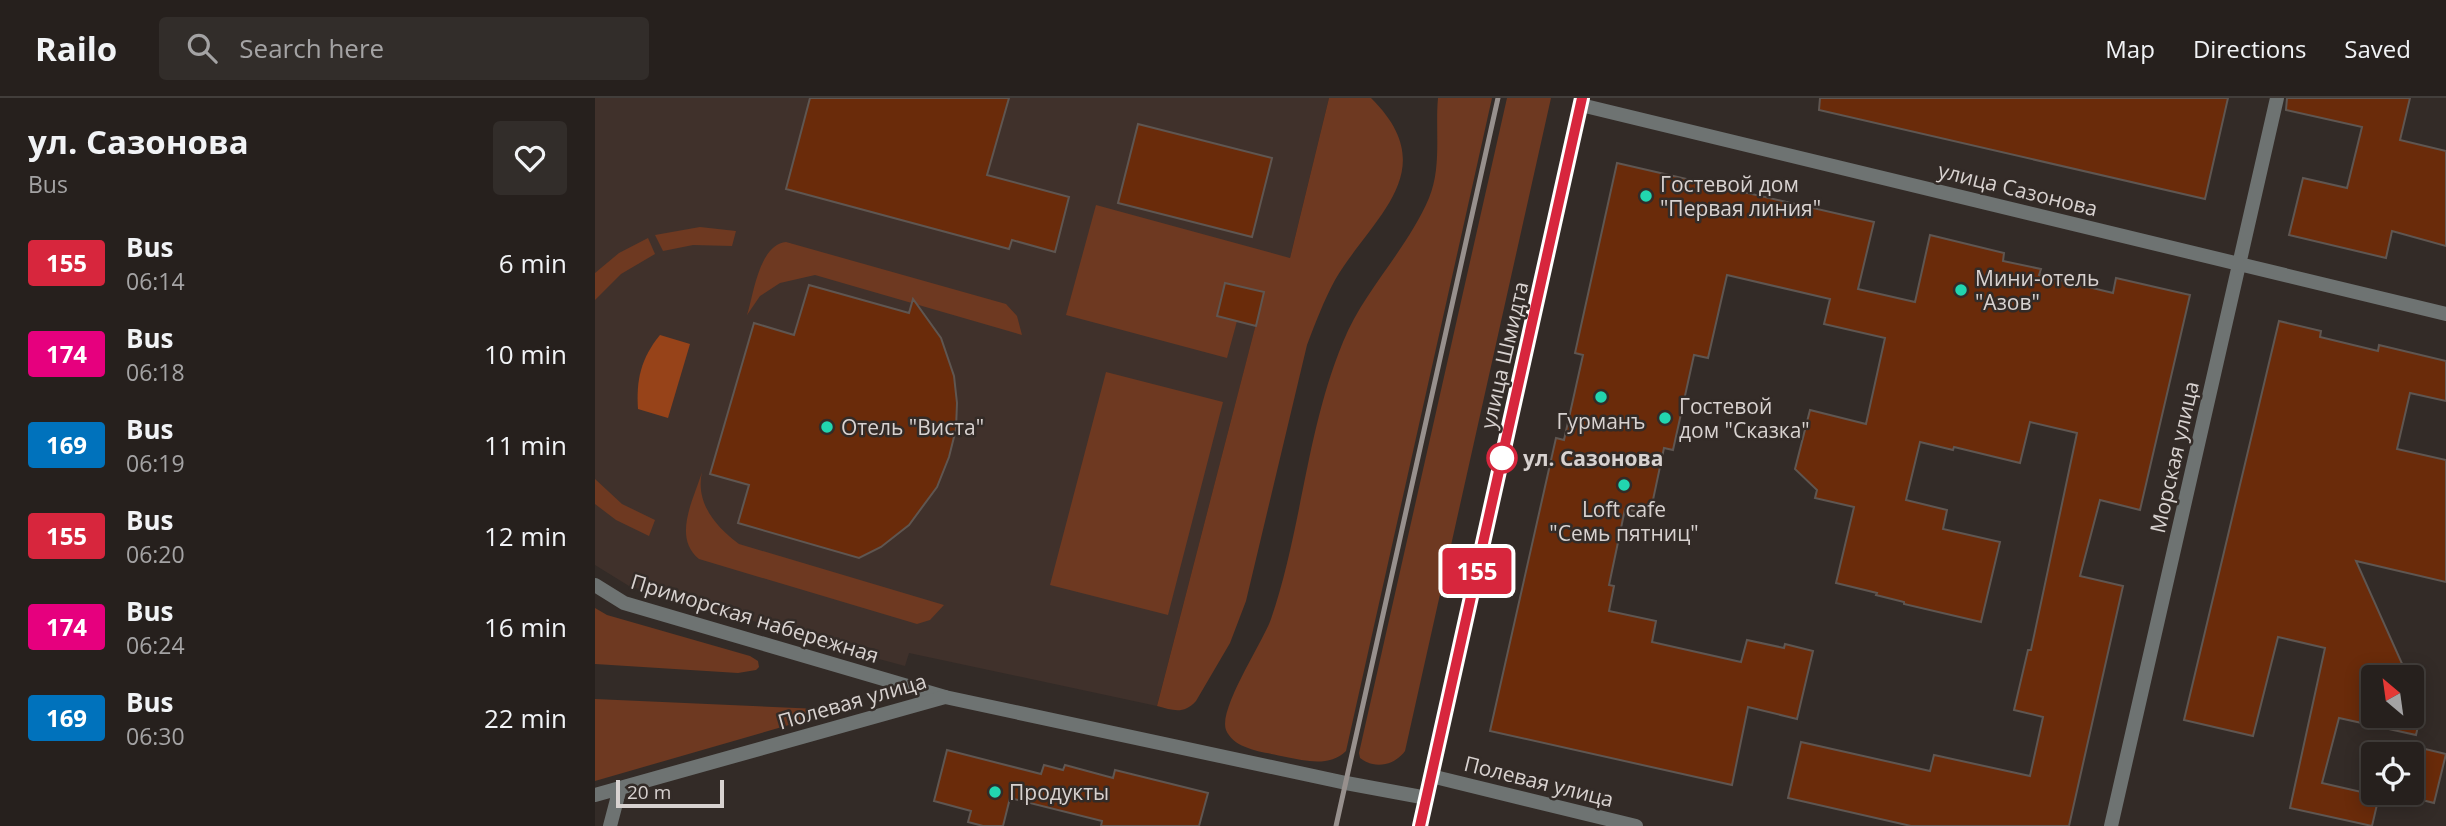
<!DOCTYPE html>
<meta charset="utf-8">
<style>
:root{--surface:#26201d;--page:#322d2a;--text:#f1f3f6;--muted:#a4a3a4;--line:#423e3b}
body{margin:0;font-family:"Open Sans",sans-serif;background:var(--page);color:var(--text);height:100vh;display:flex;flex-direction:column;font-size:26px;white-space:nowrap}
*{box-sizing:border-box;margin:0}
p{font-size:23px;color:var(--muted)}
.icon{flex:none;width:38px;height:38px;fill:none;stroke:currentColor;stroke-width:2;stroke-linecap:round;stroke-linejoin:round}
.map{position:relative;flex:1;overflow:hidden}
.side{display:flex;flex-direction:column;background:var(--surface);width:595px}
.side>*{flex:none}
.badge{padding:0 14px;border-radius:5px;font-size:24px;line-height:46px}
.needle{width:46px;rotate:331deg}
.buttons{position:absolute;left:1766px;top:567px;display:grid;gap:14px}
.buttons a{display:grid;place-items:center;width:63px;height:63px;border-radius:7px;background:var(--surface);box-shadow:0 4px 18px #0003,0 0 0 2px var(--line);font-size:35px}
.scale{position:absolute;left:21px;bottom:18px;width:108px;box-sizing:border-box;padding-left:7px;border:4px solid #d8d2d0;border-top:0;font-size:19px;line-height:24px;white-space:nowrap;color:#d8d2d0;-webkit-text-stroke:5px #332b27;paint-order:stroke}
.map>.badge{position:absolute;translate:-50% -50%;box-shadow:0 0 0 4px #fff}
.round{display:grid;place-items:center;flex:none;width:74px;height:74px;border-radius:7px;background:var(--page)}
.summary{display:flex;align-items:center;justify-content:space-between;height:119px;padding:0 28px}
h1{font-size:33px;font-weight:700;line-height:52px}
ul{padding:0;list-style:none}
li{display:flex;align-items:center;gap:21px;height:91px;padding:0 28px}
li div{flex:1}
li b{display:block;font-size:26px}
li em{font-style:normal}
li .badge{min-width:77px;font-weight:700;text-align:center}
header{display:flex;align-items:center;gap:42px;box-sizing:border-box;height:98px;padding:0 35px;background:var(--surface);border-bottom:2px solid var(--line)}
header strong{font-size:33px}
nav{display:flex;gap:38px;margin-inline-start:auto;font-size:24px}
.search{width:490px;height:63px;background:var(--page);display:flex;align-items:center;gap:18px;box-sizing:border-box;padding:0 24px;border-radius:7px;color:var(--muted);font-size:26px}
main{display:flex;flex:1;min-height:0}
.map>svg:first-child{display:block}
.built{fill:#40312b}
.green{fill:#6e3921}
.water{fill:#974319}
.building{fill:#6a2b0a;stroke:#5f5651;stroke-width:2}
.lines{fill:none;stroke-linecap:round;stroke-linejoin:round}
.pedestrian{stroke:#6e7372;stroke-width:14}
.minor{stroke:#6e7372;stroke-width:14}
.tertiary{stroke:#6e7372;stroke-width:14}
.rail{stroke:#97908d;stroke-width:5}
.line-casing{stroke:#fff;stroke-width:16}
.line{stroke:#d7263d;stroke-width:10}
.poi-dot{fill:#22d5af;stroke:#332b27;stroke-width:2.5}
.stop-dot{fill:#fff;stroke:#d7263d;stroke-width:3.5}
.labels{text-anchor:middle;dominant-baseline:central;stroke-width:5;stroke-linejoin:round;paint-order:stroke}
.poi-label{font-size:21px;fill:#d8d2d0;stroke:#332b27;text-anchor:start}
.street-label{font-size:21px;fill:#d8d2d0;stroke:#332b27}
.stop-label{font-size:21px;font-weight:bold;fill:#d8d2d0;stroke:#332b27;text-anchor:start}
</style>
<header>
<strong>Railo</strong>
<div class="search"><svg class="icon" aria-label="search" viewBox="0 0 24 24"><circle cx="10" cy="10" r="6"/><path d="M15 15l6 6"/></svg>Search here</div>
<nav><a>Map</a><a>Directions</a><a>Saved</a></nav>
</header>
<main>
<section class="side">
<div class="summary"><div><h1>ул. Сазонова</h1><p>Bus</p></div><a class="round"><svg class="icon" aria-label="heart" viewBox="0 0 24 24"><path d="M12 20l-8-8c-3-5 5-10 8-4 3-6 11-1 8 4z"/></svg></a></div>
<ul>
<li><span class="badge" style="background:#d7263d;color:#fff">155</span><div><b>Bus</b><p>06:14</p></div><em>6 min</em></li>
<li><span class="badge" style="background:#e6007e;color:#fff">174</span><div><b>Bus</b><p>06:18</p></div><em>10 min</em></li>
<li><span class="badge" style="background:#0072bc;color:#fff">169</span><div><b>Bus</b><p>06:19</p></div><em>11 min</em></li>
<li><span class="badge" style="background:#d7263d;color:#fff">155</span><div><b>Bus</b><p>06:20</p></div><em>12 min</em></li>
<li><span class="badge" style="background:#e6007e;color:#fff">174</span><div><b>Bus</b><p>06:24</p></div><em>16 min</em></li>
<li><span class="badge" style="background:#0072bc;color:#fff">169</span><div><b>Bus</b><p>06:30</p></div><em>22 min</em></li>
</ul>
</section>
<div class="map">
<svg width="1851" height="728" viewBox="0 0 1851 728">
<rect width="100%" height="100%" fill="#332b27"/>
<path class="built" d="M0,0H734L695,160L679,157L562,608L314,555L310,568L284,561L285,556L279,555L280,551L242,541L240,546L34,488L0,467Z"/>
<path class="green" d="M734,0H776C850,73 777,119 740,182C729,202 720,226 712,247L651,503L635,545L601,603C588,617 578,612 562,608L669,195L630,185L622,218L642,223L632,260L471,217L501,107L695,160Z
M843,0H897L751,653C735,669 711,663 691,659C672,654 640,653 631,632C623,611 668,544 676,521C707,431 711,333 748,244C769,192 812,152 834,100C847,69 840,32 843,0Z
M912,0H956L810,653C800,667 780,672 765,660L764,655Z
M105,129L141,133L137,148L98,147L68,153L60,137Z
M53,140L60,156L26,176L0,202V175L24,155Z
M191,144L411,206L422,218L427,237L220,177L185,185L165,198L152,217C159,195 164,147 191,144Z
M511,274L628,304L573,517L455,487Z
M107,374C100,405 121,429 144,446L349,507L335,522L322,526L104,461C77,439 99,401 107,374Z
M0,381L27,406L60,422L54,438L21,422L0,406Z
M0,510L12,517L155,558L163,563L164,569L161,572L143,575L0,566Z
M0,601L224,611L228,614L225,618L0,683Z"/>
<path class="water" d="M65,237L95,246L73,320L43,311C41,282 46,260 65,237Z"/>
<path class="building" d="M215,0H414L392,77L474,99L460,154L417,142L414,151L191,91Z
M1225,0H1633L1610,101L1224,12Z
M1692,0H1815L1805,42L1851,53V148L1797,133L1791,160L1694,137L1708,80L1752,90L1767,29L1691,12Z
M543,26L677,60L657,139L523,105Z
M1022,65L1279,124L1263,191L1320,204L1335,137L1409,155L1408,163L1446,171L1444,177L1518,195L1521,180L1595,197L1545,412L1505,402L1485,478L1528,488L1474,728H1316L1193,700L1206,644L1335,673L1339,657L1435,678L1448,619L1419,612L1433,552H1436L1482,335L1435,324L1425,365L1359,349L1358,352L1325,344L1311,402L1352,412L1348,431L1405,444L1386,524L1309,506V504L1281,497L1282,495L1241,485L1259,409L1220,400L1222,392L1200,371L1215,312L1271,326L1290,240L1229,226L1235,201L1132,177L1113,260L1099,257L1078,352L1069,350L1055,416L1030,411L1014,487L1019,488L1014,513L1061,523L1057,544L1146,564L1152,542L1189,550L1190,546L1218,553L1202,621L1153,609L1137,687L895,633L961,340L969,342L988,257L980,255Z
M630,185L669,194L661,228L622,218Z
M214,187L314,215L318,201L346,240L359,278L362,305L361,331L354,359L342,389L314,427L286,449L264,460L143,425L154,387L115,376L159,225L199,237Z
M1684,223L1726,233L1725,239L1783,253L1784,247L1851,263V303L1815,295L1802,351L1851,362V484L1761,463L1813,579H1778V618H1816V587L1827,610L1821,637L1744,620L1727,685L1784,698L1777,728L1695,710L1730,550L1683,539L1658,638L1589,622Z
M1801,644L1851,656L1839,705L1799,695H1816V656H1797Z
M352,652L446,676L449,667L468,672L470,667L518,680L520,672L613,695L604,728H506L507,723L415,700L408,728H388L373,724L376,713L339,703Z"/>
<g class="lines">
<path class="pedestrian" d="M0,487L29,505L350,599"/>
<path class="minor" d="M986,7L1851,216
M836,678L1041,728
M0,697L350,599L751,685L832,700
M15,728L25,690
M1516,728L1682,0"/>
<path class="tertiary" d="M825,728L987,0"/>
<path class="rail" d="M741,728L903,0"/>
</g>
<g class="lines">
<defs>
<path id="line" d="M825,728L987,0"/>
</defs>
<use href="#line" class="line-casing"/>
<use href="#line" class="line"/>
</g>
<g class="poi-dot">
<circle cx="1051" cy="98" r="7"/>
<circle cx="1366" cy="192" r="7"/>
<circle cx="1006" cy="299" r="7"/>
<circle cx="1070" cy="320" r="7"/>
<circle cx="232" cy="329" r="7"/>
<circle cx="1029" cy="387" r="7"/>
<circle cx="400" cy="694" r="7"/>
</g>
<circle class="stop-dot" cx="907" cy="360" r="14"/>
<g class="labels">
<g class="poi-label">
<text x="1065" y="86">Гостевой дом<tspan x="1065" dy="24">"Первая линия"</tspan></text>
<text x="1380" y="180">Мини-отель<tspan x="1380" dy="24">"Азов"</tspan></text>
<text x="1084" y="308">Гостевой<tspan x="1084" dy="24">дом "Сказка"</tspan></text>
<text x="1006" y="323" text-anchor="middle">Гурманъ</text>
<text x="246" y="329">Отель "Виста"</text>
<text x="1029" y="411" text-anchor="middle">Loft cafe<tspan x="1029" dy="24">"Семь пятниц"</tspan></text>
<text x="414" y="694">Продукты</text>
</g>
<g class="street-label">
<text transform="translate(1423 91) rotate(14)">улица Сазонова</text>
<text transform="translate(909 257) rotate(-77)">улица Шмидта</text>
<text transform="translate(1579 359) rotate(-77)">Морская улица</text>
<text transform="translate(160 520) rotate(17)">Приморская набережная</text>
<text transform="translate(257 603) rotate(-16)">Полевая улица</text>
<text transform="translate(944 683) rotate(14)">Полевая улица</text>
</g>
<g class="stop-label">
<text x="928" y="360">ул. Сазонова</text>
</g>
</g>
</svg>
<div class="buttons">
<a><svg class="needle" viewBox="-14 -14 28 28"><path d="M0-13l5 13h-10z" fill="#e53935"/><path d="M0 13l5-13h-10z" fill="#a4a3a4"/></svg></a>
<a><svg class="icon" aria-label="locate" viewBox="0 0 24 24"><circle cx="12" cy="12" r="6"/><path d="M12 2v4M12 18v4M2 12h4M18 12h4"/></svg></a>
</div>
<div class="scale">20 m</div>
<b class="badge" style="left:882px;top:473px;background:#d7263d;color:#fff">155</b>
</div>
</main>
